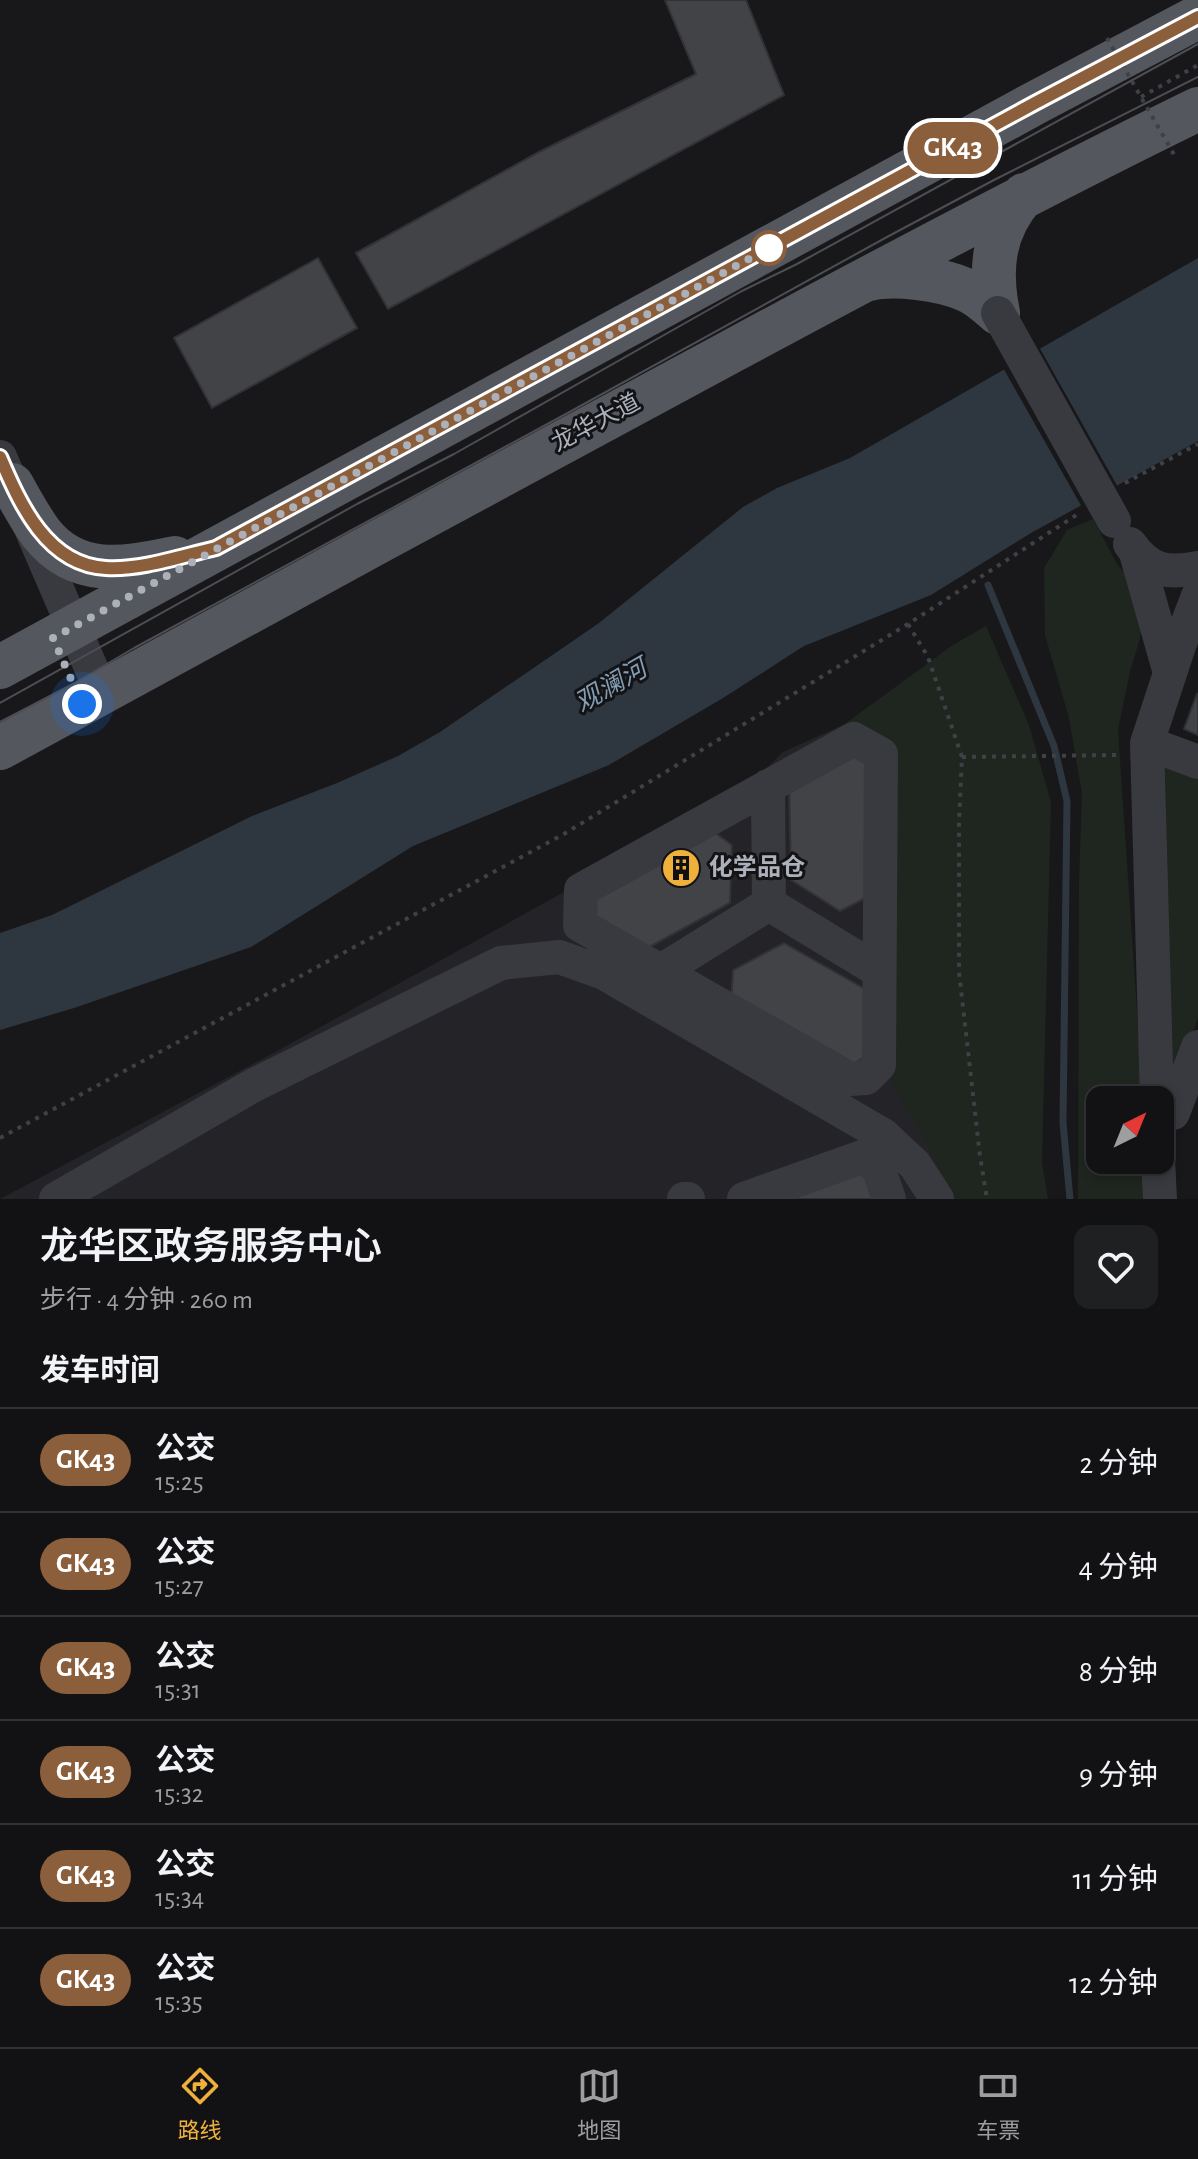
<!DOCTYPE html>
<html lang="zh">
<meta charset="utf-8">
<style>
:root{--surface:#121214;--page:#1f2022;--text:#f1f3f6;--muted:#9c9ea0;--line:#313234;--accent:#efb13c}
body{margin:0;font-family:"Alegreya Sans","Noto Sans SC",sans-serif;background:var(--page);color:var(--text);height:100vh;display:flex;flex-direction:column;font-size:30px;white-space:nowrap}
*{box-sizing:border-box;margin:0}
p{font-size:26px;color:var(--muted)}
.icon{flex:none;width:44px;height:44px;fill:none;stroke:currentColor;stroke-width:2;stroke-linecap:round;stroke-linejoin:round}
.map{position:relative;height:1199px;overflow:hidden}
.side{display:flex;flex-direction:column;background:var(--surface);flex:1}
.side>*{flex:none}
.badge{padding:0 16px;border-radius:26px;font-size:28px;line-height:52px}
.needle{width:52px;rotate:43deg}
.fabs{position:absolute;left:1086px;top:1086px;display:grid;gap:16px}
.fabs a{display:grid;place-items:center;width:88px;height:88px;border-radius:16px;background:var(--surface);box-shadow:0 4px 12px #0003,0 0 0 2px var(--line);font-size:40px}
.you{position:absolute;width:40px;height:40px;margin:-20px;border:6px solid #fff;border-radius:50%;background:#1a73e8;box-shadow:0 0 0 12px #1a73e833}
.map>.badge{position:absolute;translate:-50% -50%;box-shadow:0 0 0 4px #fff}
h2{padding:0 40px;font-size:30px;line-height:72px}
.round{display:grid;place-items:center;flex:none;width:84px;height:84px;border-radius:16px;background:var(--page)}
.head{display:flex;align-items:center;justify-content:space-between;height:136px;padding:0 40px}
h1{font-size:38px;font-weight:600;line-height:60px}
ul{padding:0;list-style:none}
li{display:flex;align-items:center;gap:24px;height:104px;padding:0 40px;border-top:2px solid var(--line)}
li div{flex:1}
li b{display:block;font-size:30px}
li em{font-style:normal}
li .badge{min-width:88px;font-weight:700;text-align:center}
.dock{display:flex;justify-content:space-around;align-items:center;height:112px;border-top:2px solid var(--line);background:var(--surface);font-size:22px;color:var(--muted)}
.dock a{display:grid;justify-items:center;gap:4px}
.dock .current{color:var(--accent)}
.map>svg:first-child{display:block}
.built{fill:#242428}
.green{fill:#1e261f}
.water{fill:#2e373f}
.pier{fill:#18181b}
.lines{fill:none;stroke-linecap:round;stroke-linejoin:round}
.stream{stroke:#2e373f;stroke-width:7}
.building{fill:#424347;stroke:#323236;stroke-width:2}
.path{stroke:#3f4146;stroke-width:4;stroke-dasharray:4 6;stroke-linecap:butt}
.minor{stroke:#393a3f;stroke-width:34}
.major{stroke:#55575e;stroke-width:44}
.tram{stroke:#4c4e54;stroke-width:2}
.path-bridge{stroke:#3f4146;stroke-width:4;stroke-dasharray:4 6;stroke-linecap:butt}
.minor-bridge{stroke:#393a3f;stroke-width:34}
.line-casing{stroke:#fff;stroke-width:18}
.line{stroke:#8b5e3c;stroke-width:12}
.walk{stroke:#abb0ba;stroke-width:8;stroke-dasharray:0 14.4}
.stop-dot{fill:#fff;stroke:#8b5e3c;stroke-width:4}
.labels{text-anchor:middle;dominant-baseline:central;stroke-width:6;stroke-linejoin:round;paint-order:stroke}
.street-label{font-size:24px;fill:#abb0ba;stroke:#131316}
.poi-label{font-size:24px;font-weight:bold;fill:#abb0ba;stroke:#131316;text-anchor:start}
.water-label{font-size:26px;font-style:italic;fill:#839db4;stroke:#131316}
</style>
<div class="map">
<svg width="1198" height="1199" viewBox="0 0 1198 1199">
<rect width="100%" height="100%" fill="#18181b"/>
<path class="built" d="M953,645L984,704L1012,1199H0L277,1051L739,795L783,752L845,724Z"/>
<path class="green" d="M1093,519L1117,564L1130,580L1140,603V639L1130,671L1118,730L1143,1100H1100V1160H1147L1150,1199H1078L1079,881L1082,793L1069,718L1045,635L1044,568L1067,530Z
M986,626L1029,725L1051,802L1042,1163L1048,1199H956L884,1067L854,733L845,724L953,645Z
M1160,761L1198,776V1018L1174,1083Z"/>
<path class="water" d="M1198,258V441L1031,533L931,595L804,646L723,698L609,765L413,846L251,947L74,1008L0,1030V933L52,915L252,816L337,783L398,756L440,732L599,623L743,507L777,488L850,458Z"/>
<path class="pier" d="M1038,345L1119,489L1083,509L1002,366Z"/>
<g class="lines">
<path class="stream" d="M988,585L1054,746L1067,801L1063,1123L1070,1199"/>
</g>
<path class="building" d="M665,0H746L784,95L388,309L356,253L537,153L696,74Z
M318,258L357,328L212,408L174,338Z
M1197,694L1198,695V735L1184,729Z
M839,749L866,763L868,897L840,911L791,880L789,780Z
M707,827L732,845L730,903L642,951L591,923L589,892Z
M784,943L872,993L873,1051L848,1068L731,1001L733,970Z
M865,1165L877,1199H769Z"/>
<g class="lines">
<path class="path" d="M1141,97L1198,65
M1125,483L1198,444
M908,624L928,657L962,757L959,823V972L980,1156L987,1199
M962,757L1120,755
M0,1138L564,834L908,624L1078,514"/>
<path class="minor" d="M0,457L102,693
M1130,544C1149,571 1167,574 1198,568
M1136,553L1170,673
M854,739L881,754L879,1065L866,1078L850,1079L580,925L581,890Z
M1147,743L1198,762
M768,786L769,904
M769,904L879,971
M661,971L769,904
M1157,1100L1147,743L1180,643L1198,596
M1173,1113L1198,1047
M1158,1160L1160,1199
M56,1199L254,1085L501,963L559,957L604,973L883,1135L915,1165L937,1199
M684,1199H688
M744,1199L862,1157L878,1167L889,1199"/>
<path class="major" d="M869,279C894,273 942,279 966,290C978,295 988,304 998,313
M998,313C989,269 993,230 1024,195
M12,485C21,501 30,518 41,533C77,579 126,568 175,558
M0,667L1035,103L1198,17
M0,748C244,615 487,482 732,351C886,268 1040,186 1198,109"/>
<path class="tram" d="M0,703L357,504L454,454L740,292L797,264L1198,44
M0,722L73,684L134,648L564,415L887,237L994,180L1198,77"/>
<path class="path-bridge" d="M1107,38L1176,158"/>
<path class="minor-bridge" d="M998,313L1114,521"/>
</g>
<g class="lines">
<defs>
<path id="line" d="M0,457C20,504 47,565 106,568C142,570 181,556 216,548L1035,103L1198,17"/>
</defs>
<use href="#line" class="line-casing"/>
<use href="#line" class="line"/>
<path class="walk" d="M82,704L53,638L769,248"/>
</g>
<defs>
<symbol id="building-disc" viewBox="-11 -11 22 22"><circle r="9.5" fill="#efb13c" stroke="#131316"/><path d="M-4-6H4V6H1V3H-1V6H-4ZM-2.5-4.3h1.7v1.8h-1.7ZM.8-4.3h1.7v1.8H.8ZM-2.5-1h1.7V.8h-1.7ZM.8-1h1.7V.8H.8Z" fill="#111"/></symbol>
</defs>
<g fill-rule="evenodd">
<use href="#building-disc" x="659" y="846" width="44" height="44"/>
</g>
<circle class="stop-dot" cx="769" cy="248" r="16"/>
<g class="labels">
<g class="street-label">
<text transform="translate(596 423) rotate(-28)">龙华大道</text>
</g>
<g class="poi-label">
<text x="709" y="868">化学品仓</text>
</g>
<g class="water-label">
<text transform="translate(611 686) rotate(-30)">观澜河</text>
</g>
</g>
</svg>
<div class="fabs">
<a><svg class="needle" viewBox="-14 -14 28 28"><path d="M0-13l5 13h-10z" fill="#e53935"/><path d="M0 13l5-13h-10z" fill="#9c9ea0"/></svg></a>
</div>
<div class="you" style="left:82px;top:704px"></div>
<b class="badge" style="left:953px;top:148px;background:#8b5e3c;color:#fff">GK43</b>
</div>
<section class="side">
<div class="head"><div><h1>龙华区政务服务中心</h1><p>步行 · 4 分钟 · 260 m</p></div><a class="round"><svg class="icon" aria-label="heart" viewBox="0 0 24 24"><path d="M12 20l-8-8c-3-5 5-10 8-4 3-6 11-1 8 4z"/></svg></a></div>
<h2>发车时间</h2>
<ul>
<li><span class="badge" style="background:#8b5e3c;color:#fff">GK43</span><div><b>公交</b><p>15:25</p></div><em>2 分钟</em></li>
<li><span class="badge" style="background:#8b5e3c;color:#fff">GK43</span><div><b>公交</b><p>15:27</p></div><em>4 分钟</em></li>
<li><span class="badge" style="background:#8b5e3c;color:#fff">GK43</span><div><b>公交</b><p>15:31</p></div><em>8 分钟</em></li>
<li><span class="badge" style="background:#8b5e3c;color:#fff">GK43</span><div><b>公交</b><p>15:32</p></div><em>9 分钟</em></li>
<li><span class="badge" style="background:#8b5e3c;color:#fff">GK43</span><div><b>公交</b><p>15:34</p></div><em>11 分钟</em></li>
<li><span class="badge" style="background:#8b5e3c;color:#fff">GK43</span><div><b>公交</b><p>15:35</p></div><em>12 分钟</em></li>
</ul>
</section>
<nav class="dock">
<a class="current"><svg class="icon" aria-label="directions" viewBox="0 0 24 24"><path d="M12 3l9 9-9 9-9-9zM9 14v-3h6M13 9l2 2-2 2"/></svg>路线</a>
<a><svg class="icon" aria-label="map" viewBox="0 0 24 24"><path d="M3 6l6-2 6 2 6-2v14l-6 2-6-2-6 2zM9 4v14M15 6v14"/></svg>地图</a>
<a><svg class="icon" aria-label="tickets" viewBox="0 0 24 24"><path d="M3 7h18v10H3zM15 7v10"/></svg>车票</a>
</nav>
